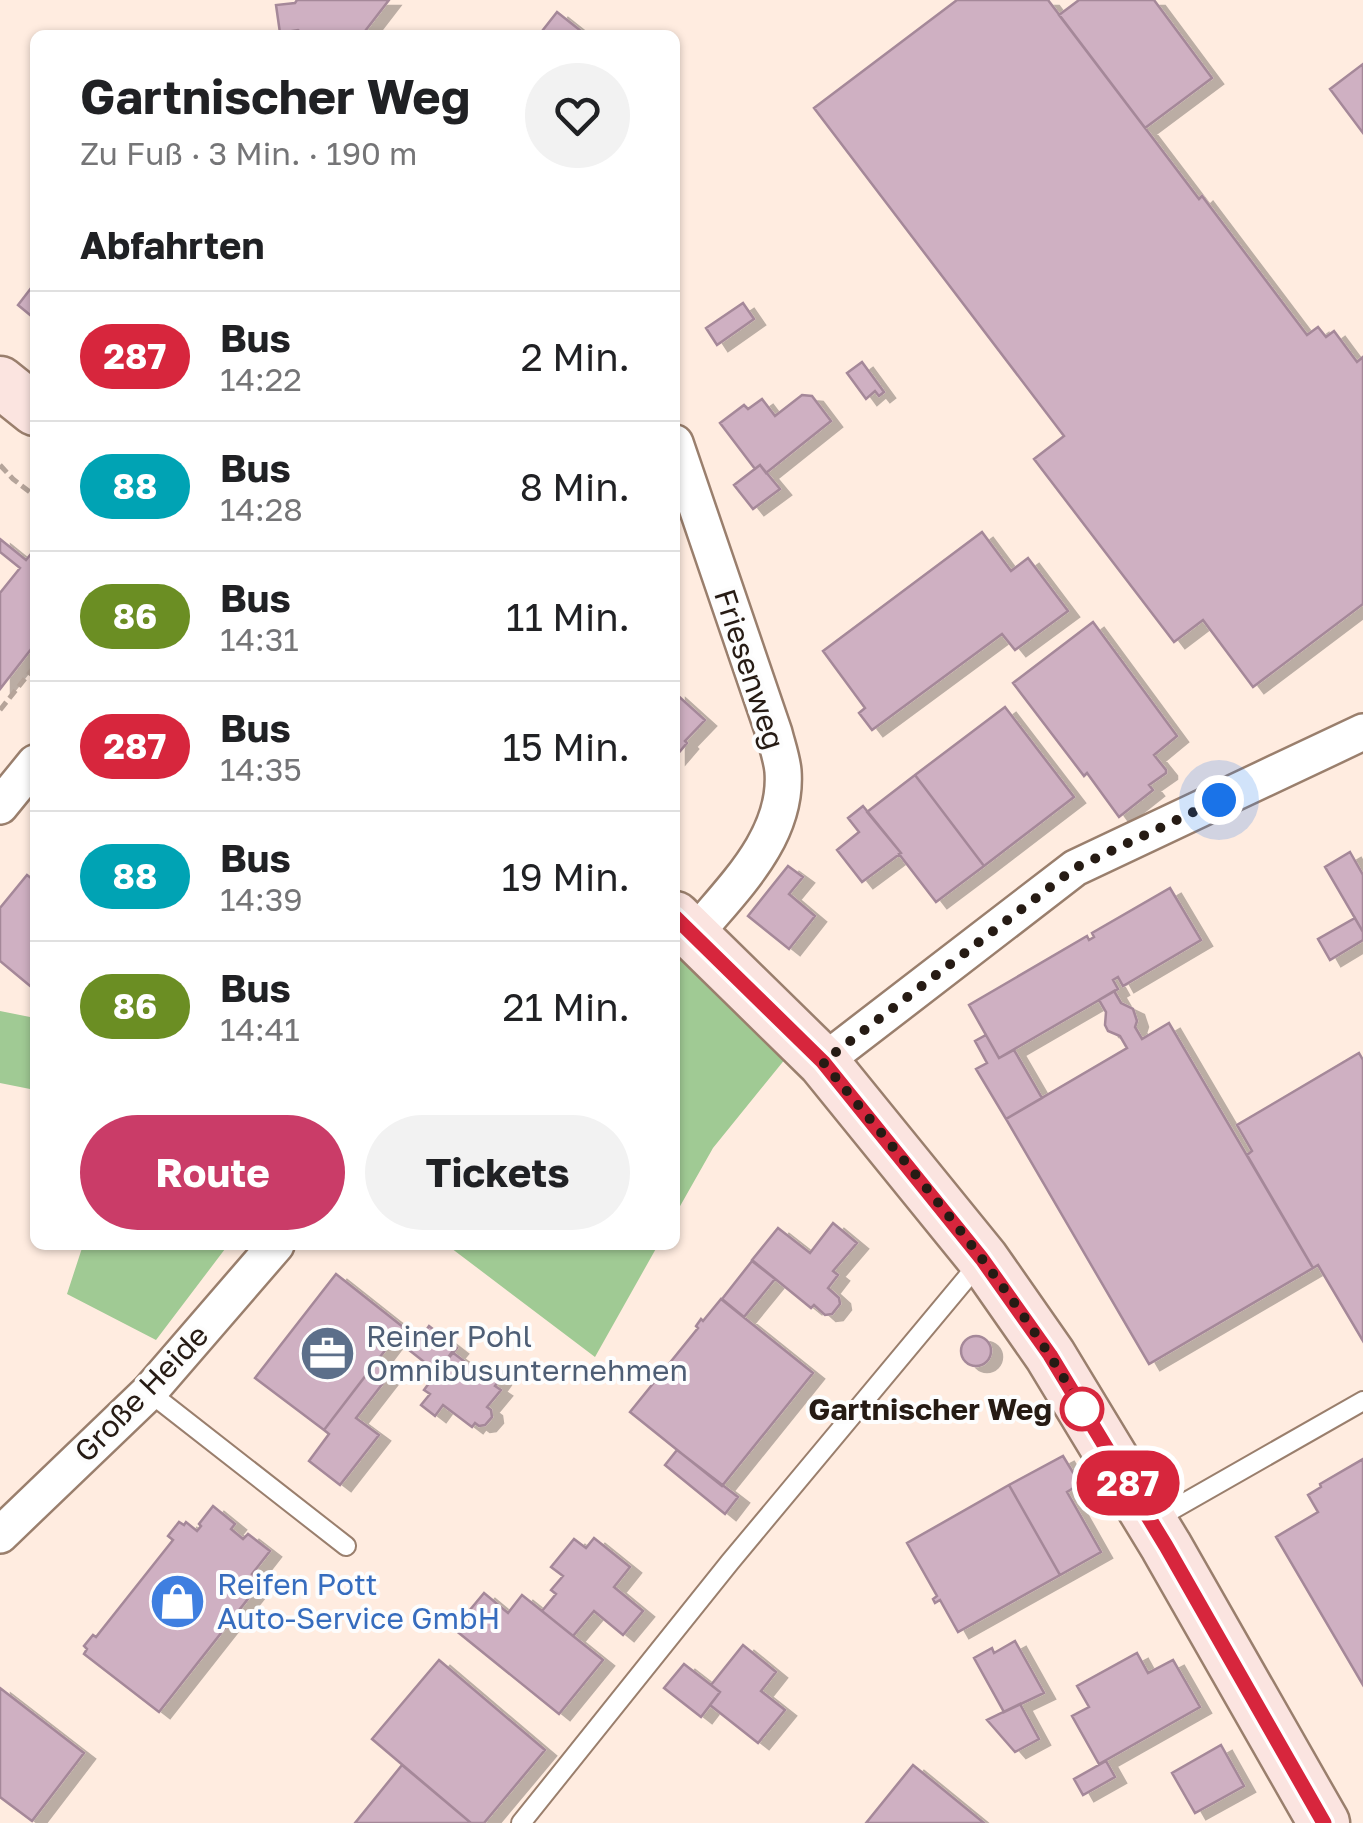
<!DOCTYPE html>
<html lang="de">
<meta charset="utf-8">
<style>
:root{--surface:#fff;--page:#f2f2f2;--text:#202124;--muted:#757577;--line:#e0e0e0;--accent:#ca3c68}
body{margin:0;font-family:"Golos Text",sans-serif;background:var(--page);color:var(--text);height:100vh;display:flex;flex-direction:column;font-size:38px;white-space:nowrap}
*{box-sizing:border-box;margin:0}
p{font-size:32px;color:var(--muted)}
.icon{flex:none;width:55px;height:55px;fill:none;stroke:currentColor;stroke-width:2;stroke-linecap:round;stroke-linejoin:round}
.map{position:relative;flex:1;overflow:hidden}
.details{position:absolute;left:30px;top:30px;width:650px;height:1220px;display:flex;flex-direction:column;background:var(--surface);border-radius:15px;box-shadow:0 2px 8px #0004}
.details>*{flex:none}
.badge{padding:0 20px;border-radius:32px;font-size:35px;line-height:65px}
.you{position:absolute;width:50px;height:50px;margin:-25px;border:8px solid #fff;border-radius:50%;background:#1a73e8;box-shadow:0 0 0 15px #1a73e833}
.map>.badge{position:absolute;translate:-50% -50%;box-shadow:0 0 0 5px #fff}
h2{padding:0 50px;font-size:38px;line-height:90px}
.round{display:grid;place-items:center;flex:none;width:105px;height:105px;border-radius:52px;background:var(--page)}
.overview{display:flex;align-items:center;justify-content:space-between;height:170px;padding:0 50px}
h1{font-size:48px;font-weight:700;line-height:75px}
.cta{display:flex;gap:20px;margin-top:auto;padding:20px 50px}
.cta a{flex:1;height:115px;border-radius:60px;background:var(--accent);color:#fff;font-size:40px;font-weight:700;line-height:115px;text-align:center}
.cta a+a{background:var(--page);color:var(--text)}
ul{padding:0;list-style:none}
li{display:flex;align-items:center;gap:30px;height:130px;padding:0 50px;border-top:2px solid var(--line)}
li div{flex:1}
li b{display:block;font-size:38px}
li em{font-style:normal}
li .badge{min-width:110px;font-weight:700;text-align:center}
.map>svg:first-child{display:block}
.green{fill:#a0ca94}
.building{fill:#cfb0c2;stroke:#a58899;stroke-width:2.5;filter:url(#shadow)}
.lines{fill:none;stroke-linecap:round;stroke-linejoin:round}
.lane-casing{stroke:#9a7f6d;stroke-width:22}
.street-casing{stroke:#9a7f6d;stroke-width:40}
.secondary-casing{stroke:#9a7f6d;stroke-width:55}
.path{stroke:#b5a49a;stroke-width:5;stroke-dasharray:10 5;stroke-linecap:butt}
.lane{stroke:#fff;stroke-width:18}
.street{stroke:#fff;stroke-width:35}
.secondary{stroke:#fbe4e0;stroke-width:50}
.line-casing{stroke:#fff;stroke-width:22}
.line{stroke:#d7263d;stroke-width:15}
.walk{stroke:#261b14;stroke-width:10;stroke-dasharray:0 18}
.stop-dot{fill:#fff;stroke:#d7263d;stroke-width:5}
.labels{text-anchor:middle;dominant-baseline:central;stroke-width:8;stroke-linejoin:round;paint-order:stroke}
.street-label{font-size:30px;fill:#261b14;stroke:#fdfdfd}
.service-label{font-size:30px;fill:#4e5e75;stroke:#fdfdfd;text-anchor:start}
.stop-label{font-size:30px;font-weight:bold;fill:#261b14;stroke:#fdfdfd;text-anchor:end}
.shop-label{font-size:30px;fill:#366cbe;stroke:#fdfdfd;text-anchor:start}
</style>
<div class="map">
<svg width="1363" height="1823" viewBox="0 0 1363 1823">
<defs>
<filter id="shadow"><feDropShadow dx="11" dy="6" stdDeviation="0" flood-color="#0004"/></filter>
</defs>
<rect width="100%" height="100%" fill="#ffece0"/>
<path class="green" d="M675,954L786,1058L713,1148L675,1215Z
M0,1011L35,1018V1090L0,1083Z
M83,1245H228L156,1340L67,1294Z
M447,1245H658L595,1357Z"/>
<path class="building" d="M297,0H389L362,35H304L298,30L280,33L276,5L295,3Z
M957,0H1048L1199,199L1202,196L1307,335L1318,327L1326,337L1334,331L1357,362L1363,357V604L1253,687L1203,620L1174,642L1034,459L1064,436L814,108Z
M1079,0H1154L1212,78L1145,128L1059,15Z
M557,12L586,35H539Z
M1363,64V133L1330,89Z
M35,283V319L18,305Z
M743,303L754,319L717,345L706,328Z
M862,362L884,392L879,396L875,391L866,399L847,373Z
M802,395L812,396L831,421L766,473L760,465L755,469L720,423L744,405L748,409L762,399L775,416Z
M760,465L780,489L753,509L734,485Z
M982,532L1011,571L1028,558L1068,611L1015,650L1002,634L872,730L859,713L865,708L823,651Z
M0,539L26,560L35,549V644L0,689V593L20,568L0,552Z
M1093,622L1177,736L1154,755L1166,770V773L1149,785L1153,790L1119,817L1087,773L1084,776L1013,683Z
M675,693L705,720L685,741L687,743L675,757Z
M1005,707L1074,797L984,866L915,775Z
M915,775L984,866L936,902L899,854L901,853L867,812Z
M863,806L901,853L862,882L837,850L859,832L848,818Z
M1350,852L1363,875V932L1325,867Z
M788,866L803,877L789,894L815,916L789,949L748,916Z
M27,875L35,881V990L0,961V908Z
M1170,888L1201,940L1123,986L1118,977L1113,980L1118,989L999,1058L969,1005L1087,936L1089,940L1094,937L1092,933Z
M1355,918L1363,932V940L1330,960L1318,939Z
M1114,991L1121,1003L1133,1009L1137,1021L1135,1027L1142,1039L1169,1023L1313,1268L1149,1364L1006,1119L1127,1048L1120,1036L1108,1031L1105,1025L1106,1012L1099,1000Z
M986,1035L999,1058L1014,1050L1042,1098L1006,1119L976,1069L987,1063L975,1041Z
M1359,1053L1363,1060V1341L1318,1265L1313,1268L1247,1155L1252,1151L1237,1125Z
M833,1223L857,1243L833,1271L838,1275L828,1288L839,1298L840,1304L832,1314L825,1315L814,1305L811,1308L752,1260L778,1228L810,1253Z
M752,1261L775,1279L744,1317L722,1299Z
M336,1274L403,1327L324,1430L255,1378Z
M721,1299L813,1373L722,1486L630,1412L698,1328L696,1326L701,1319L703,1321Z
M429,1326L457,1348L437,1372L395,1339L403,1327L419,1340Z
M961 1351a15 15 0 1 1 30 0a15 15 0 1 1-30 0Z
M452,1352L477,1371L482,1365L490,1364L499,1371L500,1379L495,1386L501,1390L487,1407L491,1410L492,1417L485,1425L479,1426L475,1423L472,1427L443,1405L435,1416L421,1405L430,1394L424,1390Z
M379,1358L394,1369L356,1418L379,1435L340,1485L309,1461L329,1434L324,1430Z
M677,1450L738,1497L725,1514L665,1465Z
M1063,1456L1080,1484L1067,1492L1101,1552L1060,1575L1009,1485Z
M1363,1459V1685L1276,1537L1318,1512L1308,1495L1321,1487L1320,1484Z
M1009,1485L1060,1575L958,1632L940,1600L935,1603L933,1599L937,1596L907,1543Z
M213,1506L235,1524L231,1529L243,1539L248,1534L270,1551L252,1574L262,1581L159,1712L84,1654L87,1649L84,1646L93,1635L96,1637L173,1540L168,1536L179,1522L184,1525L186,1522L197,1531L201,1526L199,1524Z
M594,1538L630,1567L614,1587L643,1611L623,1635L594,1611L573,1636L542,1611L556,1594L551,1590L563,1576L551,1567L574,1539L586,1548Z
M484,1593L508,1613L522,1595L603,1660L559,1714L454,1629Z
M1015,1641L1044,1693L1004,1712L974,1658L992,1648L994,1653Z
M743,1645L776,1672L761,1691L785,1710L758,1743L710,1705L720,1692L711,1685Z
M1137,1653L1148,1673L1173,1660L1200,1707L1099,1764L1072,1716L1089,1707L1077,1686Z
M439,1660L545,1750L484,1823H471L372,1739Z
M684,1664L720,1692L701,1717L664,1688Z
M0,1688L84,1753L32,1821L0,1797Z
M1020,1704L1039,1739L1015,1752L987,1720Z
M1221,1745L1244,1786L1195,1813L1172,1773Z
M1106,1761L1115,1777L1083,1795L1074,1779Z
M402,1765L471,1823H355Z
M913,1765L984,1823H866Z"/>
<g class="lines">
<defs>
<path id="lane" d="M149,1392L346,1546
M1156,1519L1363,1401
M521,1823L730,1562L980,1262"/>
<path id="street" d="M675,443L774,733C777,745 782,759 783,771C788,837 733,888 695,934
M0,806L35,763
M823,1062L1075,868L1363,732
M0,1535L149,1392L276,1245"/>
<path id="secondary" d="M0,382L35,410
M675,917L823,1062L983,1259L1050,1355L1116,1464L1166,1546L1324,1823"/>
</defs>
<use href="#lane" class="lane-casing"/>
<use href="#street" class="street-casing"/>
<use href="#secondary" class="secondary-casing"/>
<path class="path" d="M0,465L13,479L35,496
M0,710L35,666"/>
<use href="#lane" class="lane"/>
<use href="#street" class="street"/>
<use href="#secondary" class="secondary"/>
</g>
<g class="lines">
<defs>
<path id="line" d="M675,917L823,1062L982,1259L1050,1355L1116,1464L1166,1546L1324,1823"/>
</defs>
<use href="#line" class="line-casing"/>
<use href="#line" class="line"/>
<path class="walk" d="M1082,1409C1011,1283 914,1174 823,1062L1075,868L1219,800"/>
</g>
<defs>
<symbol id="office-disc" viewBox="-11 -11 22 22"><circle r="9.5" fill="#5c6f8a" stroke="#fdfdfd"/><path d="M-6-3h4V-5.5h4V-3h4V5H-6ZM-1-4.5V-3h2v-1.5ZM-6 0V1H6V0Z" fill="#fff"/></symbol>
<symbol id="shop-disc" viewBox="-11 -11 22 22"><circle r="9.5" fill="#3f7fe0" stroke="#fdfdfd"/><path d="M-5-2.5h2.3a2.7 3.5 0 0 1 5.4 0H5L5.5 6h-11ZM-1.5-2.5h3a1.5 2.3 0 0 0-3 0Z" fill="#fff"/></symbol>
</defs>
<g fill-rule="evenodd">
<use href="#office-disc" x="296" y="1322" width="63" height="63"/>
<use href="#shop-disc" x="146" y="1570" width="63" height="63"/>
</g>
<circle class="stop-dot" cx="1082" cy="1409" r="20"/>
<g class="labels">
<g class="street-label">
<text transform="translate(750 669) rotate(72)">Friesenweg</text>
<text transform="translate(141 1393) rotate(-46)">Große Heide</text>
</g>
<g class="service-label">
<text x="366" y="1336">Reiner Pohl<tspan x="366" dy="34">Omnibusunternehmen</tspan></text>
</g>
<g class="stop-label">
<text x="1052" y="1409">Gartnischer Weg</text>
</g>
<g class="shop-label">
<text x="217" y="1584">Reifen Pott<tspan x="217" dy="34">Auto-Service GmbH</tspan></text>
</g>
</g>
</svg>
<div class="you" style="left:1219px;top:800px"></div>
<b class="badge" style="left:1128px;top:1483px;background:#d7263d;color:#fff">287</b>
<section class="details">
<div class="overview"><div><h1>Gartnischer Weg</h1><p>Zu Fuß · 3 Min. · 190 m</p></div><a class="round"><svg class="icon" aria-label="heart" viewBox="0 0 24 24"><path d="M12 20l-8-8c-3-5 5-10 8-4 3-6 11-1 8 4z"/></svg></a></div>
<h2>Abfahrten</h2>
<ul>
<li><span class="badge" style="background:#d7263d;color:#fff">287</span><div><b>Bus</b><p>14:22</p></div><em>2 Min.</em></li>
<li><span class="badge" style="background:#00a3b4;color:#fff">88</span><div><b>Bus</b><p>14:28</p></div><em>8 Min.</em></li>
<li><span class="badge" style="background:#6b8e23;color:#fff">86</span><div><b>Bus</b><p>14:31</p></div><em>11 Min.</em></li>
<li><span class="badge" style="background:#d7263d;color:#fff">287</span><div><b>Bus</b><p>14:35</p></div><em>15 Min.</em></li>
<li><span class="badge" style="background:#00a3b4;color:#fff">88</span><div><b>Bus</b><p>14:39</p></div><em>19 Min.</em></li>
<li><span class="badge" style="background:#6b8e23;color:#fff">86</span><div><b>Bus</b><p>14:41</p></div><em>21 Min.</em></li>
</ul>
<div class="cta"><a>Route</a><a>Tickets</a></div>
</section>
</div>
